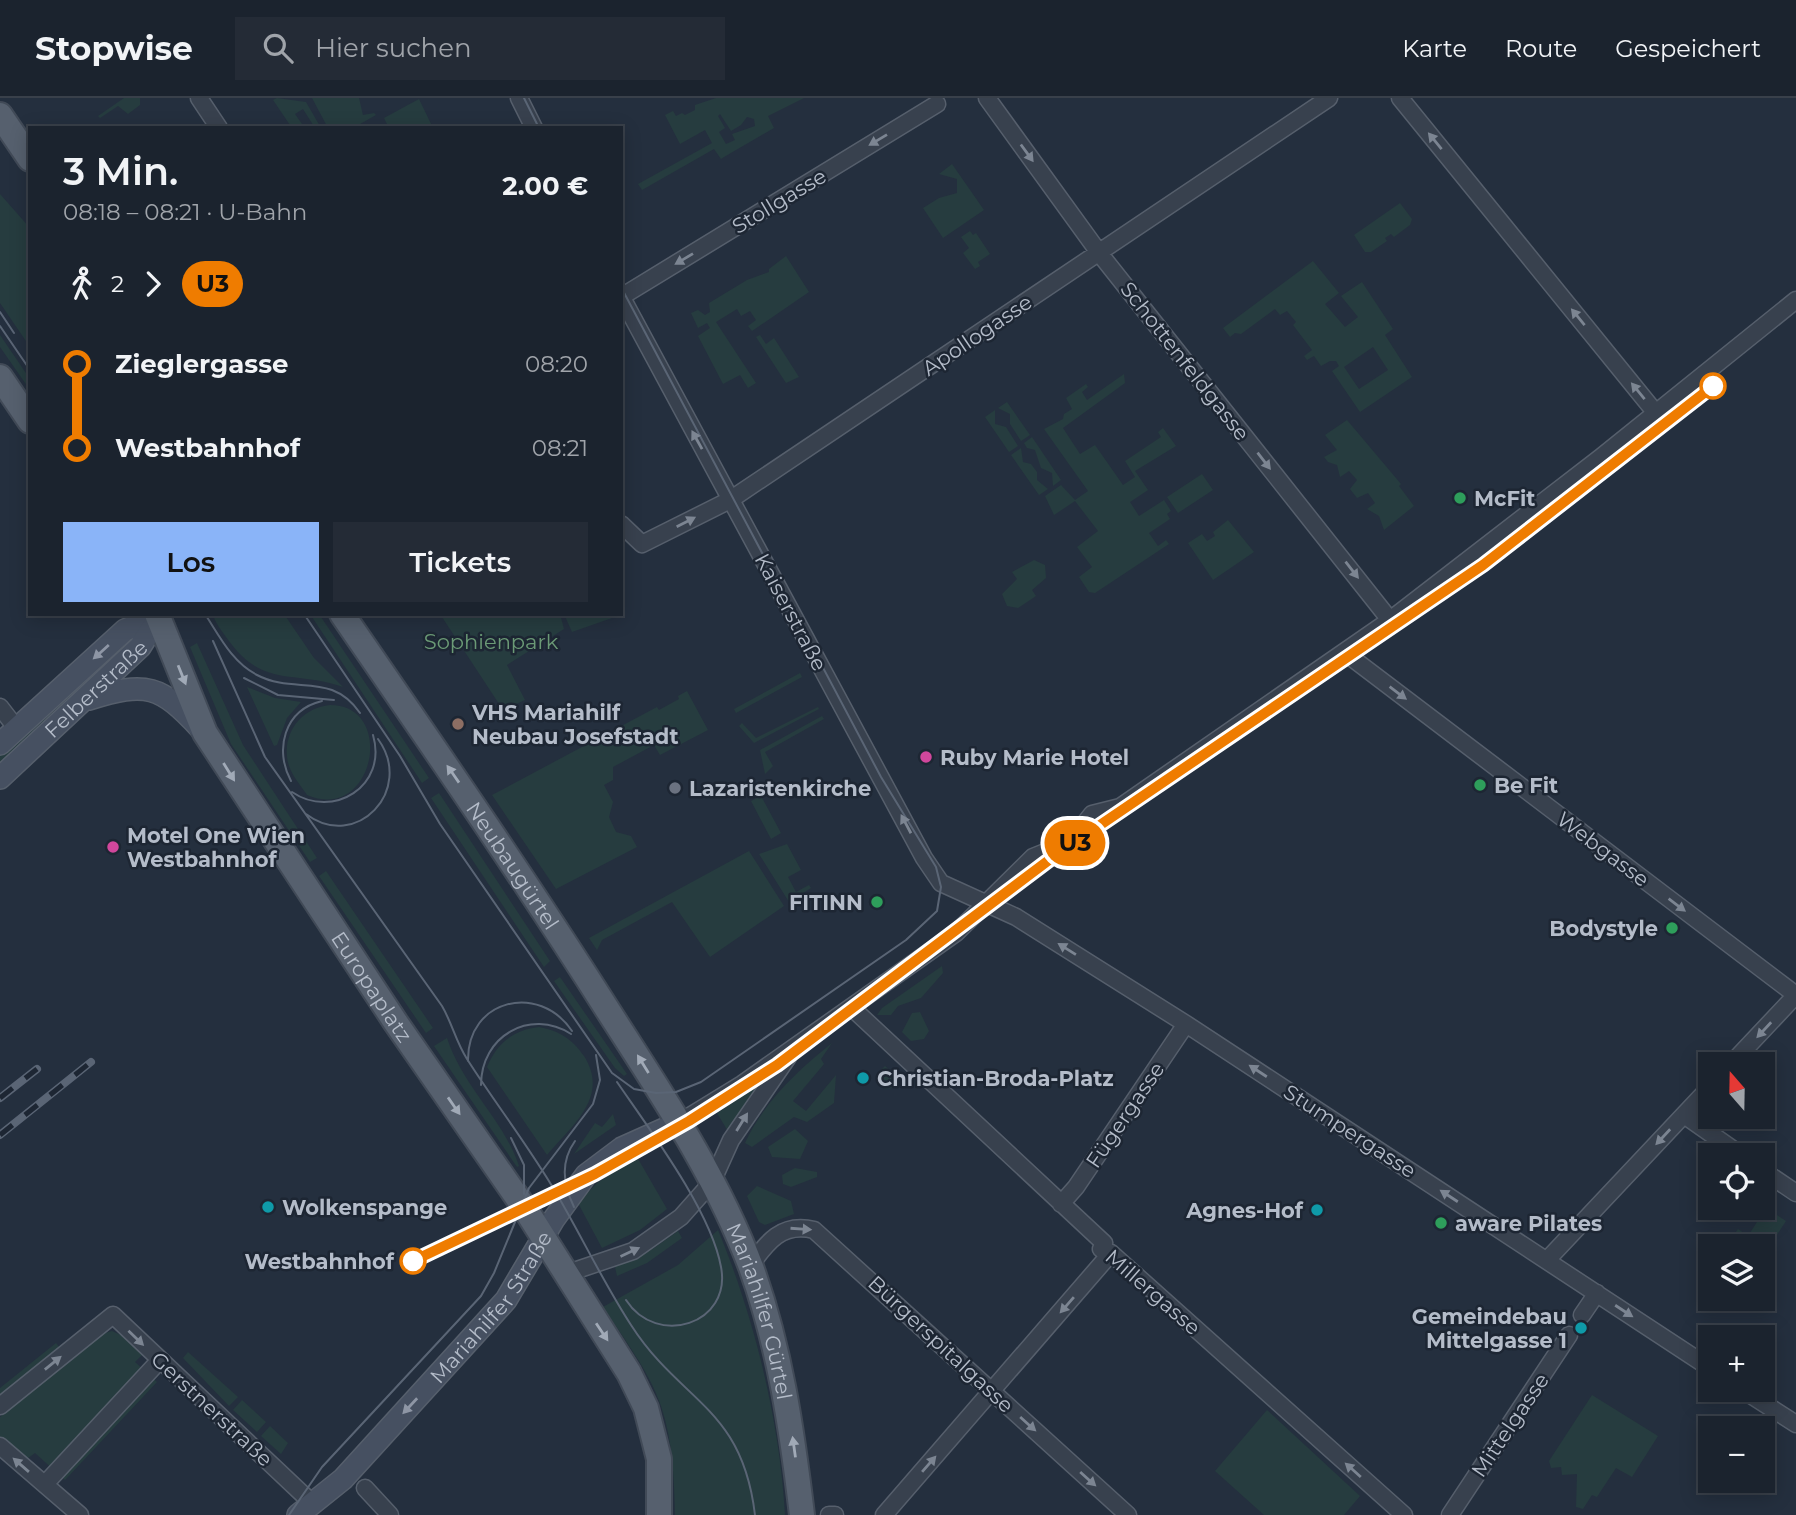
<!DOCTYPE html>
<html lang="de">
<meta charset="utf-8">
<style>
:root{--surface:#1b232e;--page:#242b36;--text:#f1f3f6;--muted:#a0a4aa;--line:#39404a;--accent:#8ab4f8}
body{margin:0;font-family:Montserrat,sans-serif;background:var(--page);color:var(--text);height:100vh;display:flex;flex-direction:column;font-size:26px;white-space:nowrap}
*{box-sizing:border-box;margin:0}
p{font-size:23px;color:var(--muted)}
.icon{flex:none;width:38px;height:38px;fill:none;stroke:currentColor;stroke-width:2;stroke-linecap:round;stroke-linejoin:round}
.map{position:relative;flex:1;overflow:hidden}
.side{position:absolute;left:28px;top:28px;width:595px;height:490px;display:flex;flex-direction:column;background:var(--surface);border-radius:0px;box-shadow:0 4px 18px #0003,0 0 0 2px var(--line)}
.side>*{flex:none}
.badge{padding:0 14px;border-radius:23px;font-size:24px;line-height:46px}
.needle{width:46px;rotate:340deg}
.tools{position:absolute;left:1698px;top:954px;display:grid;gap:14px}
.tools a{display:grid;place-items:center;width:77px;height:77px;border-radius:0px;background:var(--surface);box-shadow:0 4px 18px #0003,0 0 0 2px var(--line);font-size:35px}
.map>.badge{position:absolute;translate:-50% -50%;box-shadow:0 0 0 4px #fff}
.legs{display:flex;align-items:center;gap:10px;height:77px;padding:0 35px;font-size:23px}
.legs p{margin-inline-start:auto}
.headline{display:flex;align-items:center;justify-content:space-between;height:119px;padding:0 35px}
h1{font-size:38px;font-weight:600;line-height:52px}
.primary-button{display:flex;gap:14px;margin-top:auto;padding:14px 35px}
.primary-button a{flex:1;height:80px;border-radius:0px;background:var(--accent);color:#111;font-size:28px;font-weight:600;line-height:80px;text-align:center}
.primary-button a+a{background:var(--page);color:var(--text)}
ul{padding:0 35px;list-style:none}
li{display:flex;align-items:center;gap:24px;height:84px;font-size:26px}
li i{display:grid;place-items:center;width:10px;height:100%;margin:0 9px;background:currentColor}
li i::after{content:'';width:18px;height:18px;margin:-9px;border:5px solid;border-radius:50%;background:var(--surface)}
li p{margin-inline-start:auto}
li:first-child i{background:linear-gradient(#0000 50%,currentColor 0)}
li:last-child i{background:linear-gradient(currentColor 50%,#0000 0)}
header{display:flex;align-items:center;gap:42px;box-sizing:border-box;height:98px;padding:0 35px;background:var(--surface);border-bottom:2px solid var(--line)}
header strong{font-size:33px}
nav{display:flex;gap:38px;margin-inline-start:auto;font-size:24px}
.search{width:490px;height:63px;background:var(--page);display:flex;align-items:center;gap:18px;box-sizing:border-box;padding:0 24px;border-radius:0px;color:var(--muted);font-size:26px}
.map>svg:first-child{display:block}
.green{fill:#263c3f;fill-rule:evenodd}
.lines{fill:none;stroke-linecap:round;stroke-linejoin:round}
.street-casing{stroke:#565f6c;stroke-width:19}
.secondary-casing{stroke:#565f6c;stroke-width:24}
.primary-casing{stroke:#414a57;stroke-width:28}
.street{stroke:#38414e;stroke-width:16}
.secondary{stroke:#465061;stroke-width:21}
.primary{stroke:#56606e;stroke-width:24}
.tram{stroke:#5a6575;stroke-width:2}
.rail-casing{stroke:#5a6575;stroke-width:8}
.rail{stroke:#1d2633;stroke-width:5;stroke-dasharray:16;stroke-linecap:butt}
.oneway{fill:#7c8592}
.oneway2{fill:#8e96a5}
.oneway3{fill:#a1aab7}
.line-1-casing{stroke:#fff;stroke-width:16}
.line-1{stroke:#ef7c00;stroke-width:10}
.stop-1-dot{fill:#fff;stroke:#ef7c00;stroke-width:3.5}
.leisure-dot{fill:#2e9e5b;stroke:#1d2633;stroke-width:2.5}
.education-dot{fill:#8d6e63;stroke:#1d2633;stroke-width:2.5}
.hotel-dot{fill:#d1479c;stroke:#1d2633;stroke-width:2.5}
.worship-dot{fill:#6b7280;stroke:#1d2633;stroke-width:2.5}
.culture-dot{fill:#0f9aa8;stroke:#1d2633;stroke-width:2.5}
.labels{text-anchor:middle;dominant-baseline:central;stroke-width:5;stroke-linejoin:round;paint-order:stroke}
.street-label{font-size:21px;fill:#b4bcc9;stroke:#1d2633}
.poi-label{font-size:21px;font-weight:bold;fill:#b4bcc9;stroke:#1d2633;text-anchor:start}
.park-label{font-size:21px;fill:#6b9a76;stroke:#1d2633}
.stop-label{font-size:21px;font-weight:bold;fill:#b4bcc9;stroke:#1d2633;text-anchor:end}
</style>
<header>
<strong>Stopwise</strong>
<div class="search"><svg class="icon" aria-label="search" viewBox="0 0 24 24"><circle cx="10" cy="10" r="6"/><path d="M15 15l6 6"/></svg>Hier suchen</div>
<nav><a>Karte</a><a>Route</a><a>Gespeichert</a></nav>
</header>
<div class="map">
<svg width="1796" height="1417" viewBox="0 0 1796 1417">
<rect width="100%" height="100%" fill="#242f3e"/>
<path class="green" d="M124,0H140V7L128,16L118,8L100,20L98,18Z
M277,0L306,4L321,30H315L303,11L295,16L302,26L292,30L273,2Z
M312,0H359L363,17L374,15L376,17L353,30H328Z
M716,0H804L768,18L774,30L724,59L721,61L714,51L642,92L638,86L712,45L705,32L680,46L665,17L673,13L676,18L682,15L685,17L695,12V7ZM720,16L731,33L741,27L747,19L754,21L755,28L732,36L735,42L726,46L719,34L725,30L718,18Z
M419,1L433,30H389L384,20Z
M952,66L984,112L943,140L923,110L939,100L957,95V81L939,76Z
M0,96L30,130V249L0,205Z
M1400,105L1412,121L1410,127L1394,139L1391,136L1385,140L1387,143L1371,154H1365L1354,137Z
M970,133L973,137L976,135L990,156L978,164L980,168L975,171L963,155L969,150L961,139Z
M786,158L809,194L752,233L748,228L756,222L750,213L741,218L737,211L716,224L756,285L748,290L740,277L723,286L698,238L710,230L707,225L698,230L691,215L698,212L705,217L710,214L709,205L747,182L769,174V171Z
M1313,163L1339,195L1325,206L1345,229L1358,219L1341,198L1362,184L1393,231L1385,237L1412,279L1360,314L1332,273L1339,268L1336,263H1330L1321,268L1314,258L1307,262L1304,258L1312,252L1293,227L1296,224L1287,213L1280,217L1275,211L1241,236L1235,235L1230,239L1223,230ZM1373,249L1388,272L1359,291L1344,269Z
M0,237L30,281V292L0,249Z
M760,237L766,246L774,240L799,279L786,285L756,239Z
M1124,276L1125,285L1063,330L1080,356L1095,347L1123,387L1135,379L1125,363L1161,339L1158,334L1163,330L1176,348L1135,373L1148,392L1130,404L1139,418L1164,402L1171,413L1167,416L1170,421L1149,435L1158,448L1166,442L1169,446L1095,495L1089,494L1079,479L1092,469L1077,449L1098,433L1075,403L1054,417L1045,398L1061,387L1075,402L1088,393L1044,331L1063,321L1064,316L1072,311L1066,300L1086,286L1088,289L1082,294L1087,302Z
M1007,304L1030,337L1021,343L1010,326V316L998,310Z
M995,312V326L1006,329L1018,348L1009,354L985,319Z
M1347,322L1401,386L1399,388L1414,408L1384,432L1379,418L1367,411L1375,405L1368,395L1357,400L1350,391L1357,382L1349,373L1340,379L1337,367L1328,364L1324,359L1337,352L1325,337Z
M1032,339L1061,382L1053,388L1052,375L1041,370L1035,352L1027,350L1024,345Z
M1021,350L1023,364L1031,366L1037,374V382L1048,391L1039,397L1011,357Z
M1202,376L1213,392L1178,415L1167,399Z
M1228,422L1254,454L1213,482L1188,445L1202,436L1207,443L1215,438L1213,434Z
M1034,462L1045,467L1046,480L1032,492L1036,498L1018,510L1007,508L1002,496L1017,481L1012,474Z
M213,516H284L314,560L343,589C292,571 263,592 226,539C221,532 214,523 213,516Z
M310,516H319L429,680L422,685Z
M440,516H560L564,531L507,567L525,602L503,612Z
M564,516H611L612,520L572,534Z
M197,545L243,647L317,760L310,764L231,646L190,549Z
M118,548L124,554L0,667V657Z
M800,575L802,579L736,615L734,611Z
M247,589L275,600L301,604L287,620L277,647L274,648Z
M687,593L708,632L660,657L654,647L613,669V682L604,687L613,704L609,719L616,734L631,738L637,749L556,791L492,697L657,609L659,612L679,601L678,598Z
M330,607C397,607 374,726 307,697C301,688 293,679 289,668C280,639 299,610 330,607Z
M818,609L819,611L754,645L739,628L742,625L756,640Z
M822,618L824,621L765,654L773,668L765,676L760,652Z
M439,695L550,863L544,869L431,700Z
M761,698L781,735L771,741L751,703Z
M787,746L801,772L788,779L796,794L809,787L811,790L789,804L759,756Z
M749,753L784,808L710,859L672,804L602,842L597,852L589,840Z
M326,773L433,930L426,935L319,778Z
M942,868L943,875L921,900L898,908L891,917H877L882,910Z
M560,879L627,976L624,978L615,970L554,883Z
M920,914L929,933L924,941L911,943L902,934L912,915Z
M539,929C560,933 572,941 584,958C610,999 572,1027 547,1057L487,969C497,945 513,932 539,929Z
M447,940C463,989 504,1022 519,1068L517,1069L434,948Z
M832,945L821,961L824,966L793,1003L806,1013L836,977L834,1005L807,1024L794,1019L752,1049L745,1045C764,1004 797,973 832,945Z
M885,968L900,981L899,989L885,991L876,977Z
M765,982L729,1035L717,1015Z
M613,1016L616,1027L574,1056L595,1025L602,1029Z
M795,1031L808,1043L800,1061L772,1059L768,1049Z
M637,1059L667,1111L640,1132L602,1150L578,1105L597,1085Z
M795,1070L817,1074V1079L791,1089L783,1086L782,1077Z
M757,1088L791,1103L794,1116L765,1127L759,1124L747,1098Z
M1766,1110L1786,1123L1762,1160V1148H1726L1738,1131L1748,1138Z
M718,1132C754,1218 780,1324 785,1417H675C674,1380 673,1344 661,1308C649,1273 624,1241 603,1209L678,1167Z
M678,1133L682,1140L647,1165L617,1178L615,1169L654,1150Z
M112,1233L123,1238L144,1255L135,1264L157,1284L65,1382L35,1355L24,1363L0,1339V1319L92,1239Z
M56,1245L61,1251L22,1285L0,1296V1290Z
M188,1254L238,1299L229,1308L183,1260Z
M1592,1297L1658,1338L1632,1379L1616,1370L1597,1399L1592,1397L1583,1411L1576,1409L1577,1376L1562,1377L1561,1369L1551,1370L1549,1363Z
M242,1302L266,1324L257,1334L233,1312Z
M1267,1312L1360,1398L1344,1417H1264L1215,1373Z
M270,1328L288,1345L281,1356L261,1338Z"/>
<g class="lines">
<defs>
<path id="street" d="M199,0L219,30
M519,0L534,30
M987,0L1100,156L1390,522
M1400,0L1655,314
M621,198L924,760L941,785L1016,819L1186,926L1710,1270
M621,199L937,6
M621,426L642,446L730,402L1329,0
M1344,554L1796,897
M0,609L17,631
M851,909L1104,1145L1101,1151L1111,1155L1404,1417
M1731,966L1796,897
M1684,1017L1741,1057
M680,1024L742,986L956,835L1033,759L1070,744L1092,716L1120,709L1390,522L1601,359L1796,202
M1762,1072L1796,1095
M1061,1106L1076,1089L1186,926
M1547,1162L1710,989
M750,1168C767,1144 782,1124 814,1132L1128,1417
M565,1176L633,1153L681,1119L712,1084L731,1042L788,959
M1582,1217L1597,1195
M1743,1292L1796,1326
M0,1308L113,1217L312,1405
M0,1348L80,1417
M45,1386L160,1262
M365,1390L390,1417
M829,1417H835
M884,1417L1111,1155
M1450,1417L1569,1237"/>
<g id="secondary">
<path d="M89,601C147,583 160,587 201,631"/>
<path d="M0,646L125,532L161,517"/>
<path id="s1" d="M0,680L140,549L159,519"/>
<path id="s2" d="M298,1417L343,1381L506,1202L554,1121L586,1077L622,1050L680,1024"/>
</g>
<g id="primary">
<path d="M0,17L30,61"/>
<path d="M0,279L30,323"/>
<path id="s3" d="M157,516L205,635L396,925L526,1112L629,1275L646,1310L659,1361V1417"/>
<path id="s4" d="M342,516C432,647 522,777 607,911C660,994 716,1076 751,1169C780,1249 792,1333 802,1417"/>
</g>
</defs>
<use href="#street" class="street-casing"/>
<use href="#secondary" class="secondary-casing"/>
<use href="#primary" class="primary-casing"/>
<use href="#street" class="street"/>
<use href="#secondary" class="secondary"/>
<use href="#primary" class="primary"/>
<path class="tram" d="M524,0L539,30
M0,214L14,235
M0,228L30,272
M205,516C220,539 232,564 257,577C295,597 331,573 360,615
M304,516L400,658L440,726L612,975L634,991L656,995L676,994L701,984L906,842L937,813L941,789L936,769L881,679L621,189
M213,543L265,659L442,908C452,925 456,944 467,961C495,1005 528,1047 555,1093C581,1137 603,1184 631,1227C681,1305 742,1308 755,1417
M244,580L278,597L334,602
M291,683C274,652 284,612 322,603
M292,694C333,722 388,688 373,637
M306,716C356,754 415,692 378,641
M468,963C467,901 539,884 572,933
M617,984C650,1032 711,1113 721,1169C732,1226 657,1250 626,1202
M481,987C481,938 530,910 571,936
M511,1040L524,1067V1096
M574,1109C563,1087 560,1064 575,1043
M289,1417L322,1369L481,1198L494,1175L529,1090L593,1006L600,982L596,957"/>
<defs>
<path id="rail" d="M0,1000L37,971
M0,1037L91,964"/>
</defs>
<use href="#rail" class="rail-casing"/>
<use href="#rail" class="rail"/>
</g>
<defs><path id="oneway-solid" d="M-6-.8H1V-3.2L6.5 0L1 3.2V.8H-6Z" transform="scale(1.75)"/></defs>
<g class="oneway">
<use href="#oneway-solid" transform="translate(878 42) rotate(149)"/>
<use href="#oneway-solid" transform="translate(1435 43) rotate(-129)"/>
<use href="#oneway-solid" transform="translate(1027 55) rotate(54)"/>
<use href="#oneway-solid" transform="translate(684 161) rotate(149)"/>
<use href="#oneway-solid" transform="translate(1578 219) rotate(-129)"/>
<use href="#oneway-solid" transform="translate(1638 293) rotate(-129)"/>
<use href="#oneway-solid" transform="translate(697 342) rotate(-119)"/>
<use href="#oneway-solid" transform="translate(1264 363) rotate(52)"/>
<use href="#oneway-solid" transform="translate(686 424) rotate(-27)"/>
<use href="#oneway-solid" transform="translate(1352 472) rotate(52)"/>
<use href="#oneway-solid" transform="translate(1398 595) rotate(37)"/>
<use href="#oneway-solid" transform="translate(906 726) rotate(-118)"/>
<use href="#oneway-solid" transform="translate(1677 807) rotate(37)"/>
<use href="#oneway-solid" transform="translate(1067 851) rotate(-148)"/>
<use href="#oneway-solid" transform="translate(1764 932) rotate(133)"/>
<use href="#oneway-solid" transform="translate(1258 973) rotate(-147)"/>
<use href="#oneway-solid" transform="translate(742 1024) rotate(-58)"/>
<use href="#oneway-solid" transform="translate(1663 1039) rotate(133)"/>
<use href="#oneway-solid" transform="translate(1449 1098) rotate(-147)"/>
<use href="#oneway-solid" transform="translate(801 1131) rotate(4)"/>
<use href="#oneway-solid" transform="translate(630 1154) rotate(-25)"/>
<use href="#oneway-solid" transform="translate(1067 1207) rotate(131)"/>
<use href="#oneway-solid" transform="translate(1624 1213) rotate(33)"/>
<use href="#oneway-solid" transform="translate(136 1240) rotate(44)"/>
<use href="#oneway-solid" transform="translate(53 1265) rotate(-39)"/>
<use href="#oneway-solid" transform="translate(1028 1326) rotate(42)"/>
<use href="#oneway-solid" transform="translate(929 1366) rotate(-49)"/>
<use href="#oneway-solid" transform="translate(21 1367) rotate(-139)"/>
<use href="#oneway-solid" transform="translate(1353 1372) rotate(-138)"/>
<use href="#oneway-solid" transform="translate(1088 1381) rotate(42)"/>
</g>
<g class="oneway2">
<use href="#oneway-solid" transform="translate(101 554) rotate(138)"/>
<use href="#oneway-solid" transform="translate(410 1308) rotate(133)"/>
</g>
<g class="oneway3">
<use href="#oneway-solid" transform="translate(182 577) rotate(68)"/>
<use href="#oneway-solid" transform="translate(229 674) rotate(58)"/>
<use href="#oneway-solid" transform="translate(453 676) rotate(-125)"/>
<use href="#oneway-solid" transform="translate(643 966) rotate(-122)"/>
<use href="#oneway-solid" transform="translate(454 1008) rotate(55)"/>
<use href="#oneway-solid" transform="translate(602 1234) rotate(56)"/>
<use href="#oneway-solid" transform="translate(794 1349) rotate(-98)"/>
</g>
<g class="lines">
<defs>
<path id="line-1" d="M413,1163L595,1076L689,1023L777,967L1053,759L1483,467L1713,288"/>
</defs>
<use href="#line-1" class="line-1-casing"/>
<use href="#line-1" class="line-1"/>
</g>
<g class="stop-1-dot">
<circle cx="1713" cy="288" r="12"/>
<circle cx="413" cy="1163" r="12"/>
</g>
<g class="leisure-dot">
<circle cx="1460" cy="400" r="7"/>
<circle cx="1480" cy="687" r="7"/>
<circle cx="877" cy="804" r="7"/>
<circle cx="1672" cy="830" r="7"/>
<circle cx="1441" cy="1125" r="7"/>
</g>
<circle class="education-dot" cx="458" cy="626" r="7"/>
<g class="hotel-dot">
<circle cx="926" cy="659" r="7"/>
<circle cx="113" cy="749" r="7"/>
</g>
<circle class="worship-dot" cx="675" cy="690" r="7"/>
<g class="culture-dot">
<circle cx="863" cy="980" r="7"/>
<circle cx="268" cy="1109" r="7"/>
<circle cx="1317" cy="1112" r="7"/>
<circle cx="1581" cy="1230" r="7"/>
</g>
<g class="labels">
<g class="street-label">
<text transform="translate(779 103) rotate(-31)">Stollgasse</text>
<text transform="translate(977 237) rotate(-34)">Apollogasse</text>
<text transform="translate(1185 263) rotate(52)">Schottenfeldgasse</text>
<text transform="translate(791 514) rotate(62)">Kaiserstraße</text>
<text stroke="none"><textPath href="#s1" startOffset="131">Felberstraße</textPath></text>
<text transform="translate(1603 751) rotate(37)">Webgasse</text>
<text stroke="none"><textPath href="#s4" startOffset="304">Neubaugürtel</textPath></text>
<text stroke="none"><textPath href="#s3" startOffset="432">Europaplatz</textPath></text>
<text transform="translate(1125 1017) rotate(-56)">Fügergasse</text>
<text transform="translate(1350 1033) rotate(33)">Stumpergasse</text>
<text transform="translate(1153 1194) rotate(41)">Millergasse</text>
<text stroke="none"><textPath href="#s2" startOffset="285">Mariahilfer Straße</textPath></text>
<text stroke="none"><textPath href="#s4" startOffset="817">Mariahilfer Gürtel</textPath></text>
<text transform="translate(941 1246) rotate(43)">Bürgerspitalgasse</text>
<text transform="translate(212 1311) rotate(43)">Gerstnerstraße</text>
<text transform="translate(1510 1327) rotate(-56)">Mittelgasse</text>
</g>
<g class="poi-label">
<text x="1474" y="400">McFit</text>
<text x="472" y="614">VHS Mariahilf<tspan x="472" dy="24">Neubau Josefstadt</tspan></text>
<text x="940" y="659">Ruby Marie Hotel</text>
<text x="1494" y="687">Be Fit</text>
<text x="689" y="690">Lazaristenkirche</text>
<text x="127" y="737">Motel One Wien<tspan x="127" dy="24">Westbahnhof</tspan></text>
<text x="863" y="804" text-anchor="end">FITINN</text>
<text x="1658" y="830" text-anchor="end">Bodystyle</text>
<text x="877" y="980">Christian-Broda-Platz</text>
<text x="282" y="1109">Wolkenspange</text>
<text x="1303" y="1112" text-anchor="end">Agnes-Hof</text>
<text x="1455" y="1125">aware Pilates</text>
<text x="1567" y="1218" text-anchor="end">Gemeindebau<tspan x="1567" dy="24">Mittelgasse 1</tspan></text>
</g>
<g class="park-label">
<text x="491" y="543">Sophienpark</text>
</g>
<g class="stop-label">
<text x="394" y="1163">Westbahnhof</text>
</g>
</g>
</svg>
<div class="tools">
<a><svg class="needle" viewBox="-14 -14 28 28"><path d="M0-13l5 13h-10z" fill="#e53935"/><path d="M0 13l5-13h-10z" fill="#a0a4aa"/></svg></a>
<a><svg class="icon" aria-label="locate" viewBox="0 0 24 24"><circle cx="12" cy="12" r="6"/><path d="M12 2v4M12 18v4M2 12h4M18 12h4"/></svg></a>
<a><svg class="icon" aria-label="layers" viewBox="0 0 24 24"><path d="M12 4l9 5-9 5-9-5zM3 14l9 5 9-5"/></svg></a>
<a>+</a>
<a>−</a>
</div>
<b class="badge" style="left:1075px;top:745px;background:#ef7c00;color:#111">U3</b>
<section class="side">
<div class="headline"><div><h1>3 Min.</h1><p>08:18 – 08:21 · U-Bahn</p></div><b>2.00 €</b></div>
<div class="legs"><svg class="icon" aria-label="walk" viewBox="0 0 24 24"><circle cx="13" cy="4" r="2"/><path d="M13 8l-2 6 4 7M11 14l-3 7M7 12l3-4h3l4 4"/></svg>2<svg class="icon" aria-label="forward" viewBox="0 0 24 24"><path d="M9 5l7 7-7 7"/></svg><b class="badge" style="background:#ef7c00;color:#111">U3</b></div>
<ul>
<li><i style="color:#ef7c00"></i><b>Zieglergasse</b><p>08:20</p></li>
<li><i style="color:#ef7c00"></i><b>Westbahnhof</b><p>08:21</p></li>
</ul>
<div class="primary-button"><a>Los</a><a>Tickets</a></div>
</section>
</div>
